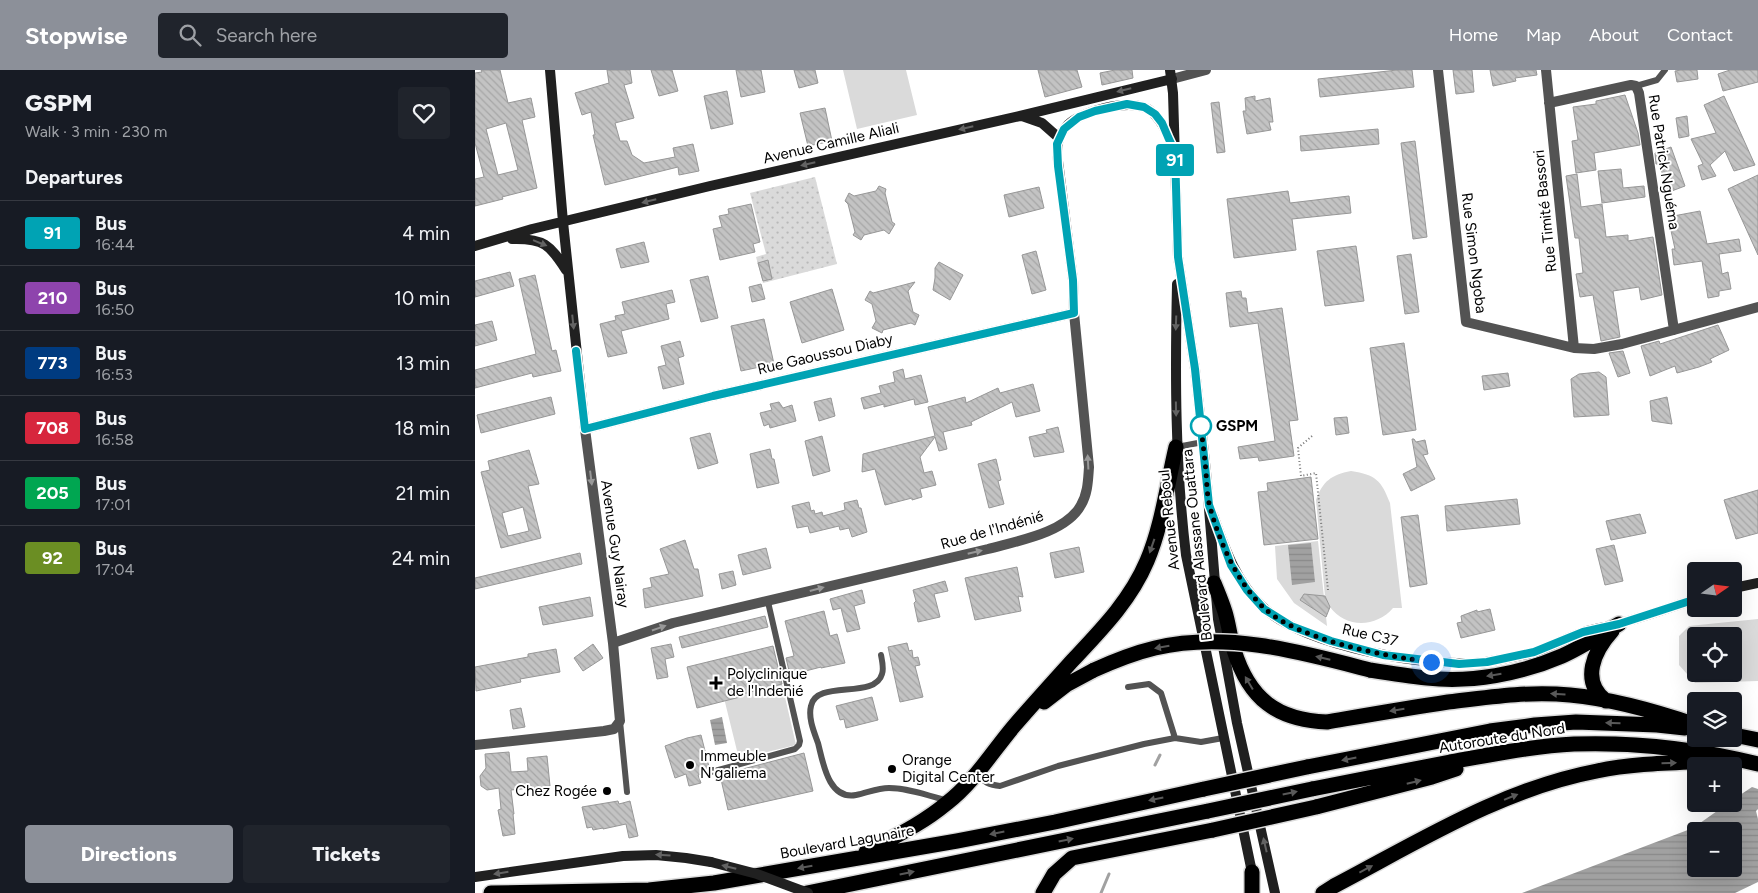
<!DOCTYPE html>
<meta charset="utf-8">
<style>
:root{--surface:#171b24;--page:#20242c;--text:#f1f3f6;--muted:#9ea1a6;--line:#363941;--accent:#8c9099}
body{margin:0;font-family:Figtree,sans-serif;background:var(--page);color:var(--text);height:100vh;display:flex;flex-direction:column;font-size:19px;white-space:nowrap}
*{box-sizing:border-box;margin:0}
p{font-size:16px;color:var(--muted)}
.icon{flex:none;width:28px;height:28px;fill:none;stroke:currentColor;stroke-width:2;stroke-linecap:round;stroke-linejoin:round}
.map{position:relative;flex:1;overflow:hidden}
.drawer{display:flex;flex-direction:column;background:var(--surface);width:475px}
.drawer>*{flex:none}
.badge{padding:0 10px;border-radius:4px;font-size:18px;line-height:32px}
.needle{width:32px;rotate:76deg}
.buttons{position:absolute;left:1212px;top:492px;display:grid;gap:10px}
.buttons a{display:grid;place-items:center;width:55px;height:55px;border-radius:5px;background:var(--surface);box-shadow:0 5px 20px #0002;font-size:25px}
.you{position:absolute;width:25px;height:25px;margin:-12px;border:4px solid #fff;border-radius:50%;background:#1a73e8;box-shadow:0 0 0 8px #1a73e833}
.map>.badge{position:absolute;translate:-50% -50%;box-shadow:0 0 0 2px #fff}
h2{padding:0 25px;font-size:19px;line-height:45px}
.round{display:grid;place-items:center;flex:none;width:52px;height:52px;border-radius:5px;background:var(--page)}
.head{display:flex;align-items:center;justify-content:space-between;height:85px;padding:0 25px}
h1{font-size:24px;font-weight:800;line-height:38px}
.cta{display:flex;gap:10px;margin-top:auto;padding:10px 25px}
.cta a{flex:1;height:58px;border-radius:5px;background:var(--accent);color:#fff;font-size:20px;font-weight:800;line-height:58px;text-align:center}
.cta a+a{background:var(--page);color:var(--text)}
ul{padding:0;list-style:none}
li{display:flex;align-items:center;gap:15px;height:65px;padding:0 25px;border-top:1px solid var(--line)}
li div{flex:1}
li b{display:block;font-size:19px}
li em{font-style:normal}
li .badge{min-width:55px;font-weight:700;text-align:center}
header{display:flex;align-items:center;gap:30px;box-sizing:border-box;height:70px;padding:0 25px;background:var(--accent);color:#fff}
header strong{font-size:24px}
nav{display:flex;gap:28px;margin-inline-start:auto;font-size:18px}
.search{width:350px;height:45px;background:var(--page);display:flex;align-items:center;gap:12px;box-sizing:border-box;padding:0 18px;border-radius:5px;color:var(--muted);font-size:19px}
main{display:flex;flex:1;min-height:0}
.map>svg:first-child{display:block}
.grass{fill:url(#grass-dots)}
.pitch{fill:#dadada;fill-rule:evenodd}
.water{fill:url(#water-rules);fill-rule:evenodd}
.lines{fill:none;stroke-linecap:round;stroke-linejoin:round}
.stream{stroke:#a1a1a1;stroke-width:3}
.building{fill:url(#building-back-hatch);stroke:#979797;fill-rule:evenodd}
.highway-casing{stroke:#dbdbdb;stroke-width:18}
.path{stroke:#757575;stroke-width:2;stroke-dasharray:1 2.5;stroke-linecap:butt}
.lane{stroke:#535353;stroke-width:6}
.street{stroke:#535353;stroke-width:10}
.secondary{stroke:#202020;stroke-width:10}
.highway{stroke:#000;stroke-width:15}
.highway-bridge-casing{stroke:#dbdbdb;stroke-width:18;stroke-linecap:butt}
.secondary-bridge{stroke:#202020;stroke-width:10}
.highway-bridge{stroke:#000;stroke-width:15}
.oneway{fill:#636363}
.oneway2{fill:#989898}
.oneway3{fill:#595959}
.line-casing{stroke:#fff;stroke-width:11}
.line{stroke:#00a3b4;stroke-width:8}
.walk{stroke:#000;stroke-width:5;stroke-dasharray:0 9}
.stop-dot{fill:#fff;stroke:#00a3b4;stroke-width:2.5}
.poi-dot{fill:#000;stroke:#fff;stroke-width:2}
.labels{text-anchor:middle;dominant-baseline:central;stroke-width:4;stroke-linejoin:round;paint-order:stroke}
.street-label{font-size:15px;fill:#000;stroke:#fff}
.stop-label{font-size:15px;font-weight:bold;fill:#000;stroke:#fff;text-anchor:start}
.poi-label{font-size:15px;fill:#000;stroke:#fff;text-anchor:start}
</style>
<header>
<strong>Stopwise</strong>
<div class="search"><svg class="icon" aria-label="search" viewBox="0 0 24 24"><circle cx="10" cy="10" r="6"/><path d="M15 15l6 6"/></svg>Search here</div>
<nav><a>Home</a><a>Map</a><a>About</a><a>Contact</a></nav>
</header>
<main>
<section class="drawer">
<div class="head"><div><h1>GSPM</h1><p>Walk · 3 min · 230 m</p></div><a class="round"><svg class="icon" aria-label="heart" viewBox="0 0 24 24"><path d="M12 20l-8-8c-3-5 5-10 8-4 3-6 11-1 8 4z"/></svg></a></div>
<h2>Departures</h2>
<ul>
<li><span class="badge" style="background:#00a3b4;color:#fff">91</span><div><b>Bus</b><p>16:44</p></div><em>4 min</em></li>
<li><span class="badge" style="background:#8e44ad;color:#fff">210</span><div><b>Bus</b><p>16:50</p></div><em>10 min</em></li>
<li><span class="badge" style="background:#003b80;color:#fff">773</span><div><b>Bus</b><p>16:53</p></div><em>13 min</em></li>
<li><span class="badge" style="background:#d7263d;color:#fff">708</span><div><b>Bus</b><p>16:58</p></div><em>18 min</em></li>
<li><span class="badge" style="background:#00a651;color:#fff">205</span><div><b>Bus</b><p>17:01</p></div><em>21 min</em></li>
<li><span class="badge" style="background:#6b8e23;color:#fff">92</span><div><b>Bus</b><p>17:04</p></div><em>24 min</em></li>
</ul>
<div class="cta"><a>Directions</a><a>Tickets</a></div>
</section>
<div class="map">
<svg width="1283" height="823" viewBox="0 0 1283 823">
<defs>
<pattern id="grass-dots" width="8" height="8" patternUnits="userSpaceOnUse" patternTransform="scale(1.25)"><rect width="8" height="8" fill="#dadada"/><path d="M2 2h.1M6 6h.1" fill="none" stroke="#b9b9b9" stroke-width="1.8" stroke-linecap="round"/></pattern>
<pattern id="water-rules" width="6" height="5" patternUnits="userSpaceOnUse" patternTransform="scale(1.25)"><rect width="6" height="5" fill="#a1a1a1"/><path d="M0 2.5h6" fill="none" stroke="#898989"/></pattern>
<pattern id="building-back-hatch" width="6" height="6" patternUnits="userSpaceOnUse" patternTransform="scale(1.25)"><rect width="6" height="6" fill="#c3c3c3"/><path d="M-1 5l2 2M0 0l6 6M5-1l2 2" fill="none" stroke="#a6a6a6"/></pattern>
</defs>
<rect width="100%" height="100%" fill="#fff"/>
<path class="grass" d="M340,107L362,194L288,213L281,187L291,184L275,123Z"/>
<path class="pitch" d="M368,0H431L442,45L382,59Z
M876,401C901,405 906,410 915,433L927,538H918C902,557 871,559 855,537C853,534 852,529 850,526L841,430C848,411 856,405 876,401Z
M843,471L852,556L819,533L802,509L800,476Z
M1283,549V611L1220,613L1204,595V566L1214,556ZM1259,566V604H1221V566Z
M307,614L321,675L264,689L249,628Z"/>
<path class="water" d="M836,473L840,512L817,515L813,475Z
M247,647L252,673L240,675L235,650Z
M1277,717L1283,719V739L1281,741L1283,749V812L1260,823H1047L1218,758L1252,734H1259V729ZM1221,761H1259V799H1221Z"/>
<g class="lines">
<path class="stream" d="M680,695L685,685
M626,823L634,804"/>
</g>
<path class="building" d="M6,0H25L33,33L56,28L60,47L47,50L62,118L27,127L28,129L0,136V109L9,107L0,73V3L7,2ZM31,53L43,100L23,105L11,59Z
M132,0H155L157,13L149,15L159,48L140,53L145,71H152L157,85L169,93L200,87L198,78L218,74L224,101L204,105L203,97L130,115L118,65H120L116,42L107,45L100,23L134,13Z
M176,0H197L203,21L184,26Z
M261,0H286L290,22L266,27Z
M319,0H340L343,13L324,18Z
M563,0H602L607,17L570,27Z
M640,0H657L658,8L627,15L625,3Z
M922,0H937L939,17L845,27L843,9Z
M978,0H997L999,22L981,24Z
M1015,0H1061L1062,5L1040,8L1041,11L1018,16Z
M1206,0H1222L1223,9L1202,12L1200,1Z
M1255,0H1283V12L1248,21L1243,4Z
M252,21L258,54L236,59L229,26Z
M1150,25L1163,63L1165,75L1119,83L1121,100L1101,103L1097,71L1103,70L1098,37L1121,34V31Z
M780,26V31L795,28L798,52H794L796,60L772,64L768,41H771L770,28Z
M1249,26L1280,95L1259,101L1250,81L1235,95L1241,106L1227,110L1223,96L1228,94L1216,69L1241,63L1229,35Z
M744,32L750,82L742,83L736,33Z
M350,38L357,71L333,76L325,43Z
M1212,46L1214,66L1204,68L1201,48Z
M903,59L904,74L826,81L825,66Z
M940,71L952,167L938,169L926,73Z
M1196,77L1210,116L1194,122L1184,94H1181L1180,83Z
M1146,99L1148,118L1169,116L1170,127L1127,133L1123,101Z
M1102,104L1106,137L1127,134L1131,167L1153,165V171L1178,167L1187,225L1166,230L1164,217L1138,221L1145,267L1126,271L1118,225L1105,227L1101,204L1108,203L1104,168H1100L1091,106Z
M1283,105V185L1253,119Z
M404,116L411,119L410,123L417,152L420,154L414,164L409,160L389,165L386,170L378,165L380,162L373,134L370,131L374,123L379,126L401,121Z
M564,117L569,138L534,147L529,125Z
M813,121L815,133L874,126L876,143L817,149L821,180L759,188L752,129Z
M276,134L285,172L278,174L280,182L245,190L238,159L247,157L244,146L254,144L253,139Z
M1225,141L1232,174L1264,169L1266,181L1244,184L1247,204L1253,202L1256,219L1244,221V226L1233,228L1227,191L1199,195L1197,179H1200L1193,147Z
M169,172L174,192L146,198L141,179Z
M881,176L889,231L850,236L842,181Z
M561,181L571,220L557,224L547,185Z
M936,184L944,242L930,244L922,186Z
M293,190L297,209L288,211L283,193Z
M464,192L488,205L475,230L458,220L460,208V198Z
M35,202L39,216L0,227V211Z
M60,205L77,281L81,280L86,301L58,307L57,303L0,318V300L61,284L44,209Z
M233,206L243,248L226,252L215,210Z
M440,212L433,221L438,242L444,245L440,255L436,253L408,260L407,263L397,258L401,251L397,234L390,230L395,221L398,223Z
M286,214L290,229L277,232L274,217Z
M357,219L369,260L327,273L315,232Z
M197,220L200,232L191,234L194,249L146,261L152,283L133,287L125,254L141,250L140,246L150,244L147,232Z
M766,221L767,228H771L773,243L807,238L823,350L814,351L819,386L784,391L783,387L765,389L763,377L800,371L783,253L755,257L751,223Z
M289,249L299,294L266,301L256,256Z
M17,251L22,270L0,276V255Z
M1243,255L1254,280L1235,289L1237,292L1224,297L1202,303L1200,296L1175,306L1166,276L1184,271L1185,274Z
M205,271L209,286L203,288L209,314L188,319L183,297L191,295L186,276Z
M929,273L941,360L908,365L895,278Z
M1148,281L1155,303L1143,307L1134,283Z
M428,299L430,309L446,305L453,332L440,335L439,329L409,337V334L389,339L386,328L406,323L404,316L420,312L418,302Z
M1124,302L1131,307L1134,345L1099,347L1096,309L1104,304Z
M1033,303L1035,316L1009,320L1007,306Z
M558,314L565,341L541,347L537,332L496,352L497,355L468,362L472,379L464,381L460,367L445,387L449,403L457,401L461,415L445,419L447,427L437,430V428L410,435L400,399L387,402L388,384L460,366L453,337L490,327L491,333L523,318L525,323Z
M76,327L80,344L6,363L2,345Z
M1192,327L1197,354L1177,351L1175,331Z
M356,328L360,346L344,351L339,332Z
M304,332L308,338L317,335L321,351L295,358L294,354L289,356L285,343L297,340L295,334Z
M872,347L874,363L861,365L859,348Z
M583,357L589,382L559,387L554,367L572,363L571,360Z
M235,363L243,393L223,399L215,368Z
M347,366L355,401L338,406L330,371Z
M937,369H939L941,372L950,370L953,384L948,385L960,409L936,421L928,404L942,397Z
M295,379L297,389H299L304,413L282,418L275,384Z
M54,380L64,414L53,416L66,468L26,478L6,402L15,400L13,391ZM48,437L54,461L33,466L27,443Z
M521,389L526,410L523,411L529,434L514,438L503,394Z
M836,407L843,469L789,475L783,422L793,421L792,413Z
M1283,420V463L1261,469L1249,430Z
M1042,429L1045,454L972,461L970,436Z
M382,430L384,438H386L392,462L377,467L374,458L365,460L364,456L335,463L333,456L322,458L317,436L334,432L336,441L339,440L340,444L347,442L348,446L370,440L369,433Z
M1165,444L1171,463L1136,470L1131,451Z
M943,445L952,514L935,517L926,447Z
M210,470L219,499H223L228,526L170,538L168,519L177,517L175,508L194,504L185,479Z
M1139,475L1148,511L1130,515L1121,479Z
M604,477L609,502L580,508L575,483Z
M291,478L296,498L268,505L263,485Z
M105,483L107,494L0,519V508Z
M542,497L548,527L543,526L546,541L500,550L490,508Z
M258,501L261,515L247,519L244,504Z
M470,511L473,521L459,524L465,547L443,552L439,533L441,531L438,520Z
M387,520L390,533L379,536L385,559L372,562L366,538L358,540L355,529Z
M829,524L850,526L855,537L851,547L825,530Z
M115,527L118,546L68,555L64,537Z
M1015,539L1020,560L986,568L982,553L987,552L986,546L1002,540V542Z
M349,541L355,566L362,564L370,593L346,598V597L315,605L311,588L319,586L310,551Z
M290,546L293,557L207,578L204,567Z
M432,573L434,581L437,580L438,588L443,587L445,595L440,596L448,627L425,632L413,577Z
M118,574L128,588L108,601L99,588Z
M196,574L199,587L190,589L193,607L182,609L176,578Z
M298,576L307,614L268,624L269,626L222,638L212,597Z
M81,579L85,602L45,609L46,612L1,621L0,597L53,587V584Z
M397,627L403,650L371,658L369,649L365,650L361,636Z
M46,638L50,657L38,659L35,640Z
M226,665L234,697L231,703L223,705L226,713L214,716L211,704L200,708L190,676L212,668Z
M34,682L36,702L53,701L52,688L72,686L75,716L36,720L39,744H38L40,764L28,766L23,740L26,739L24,718L12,720L6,716L5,706L11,698L10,684Z
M329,683L338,721L253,740L245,705Z
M143,731L144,734L155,731L163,766L154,768L151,754L128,759V758L118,760L117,757L112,758L107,737Z"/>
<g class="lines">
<defs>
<path id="highway" d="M739,513C743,523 747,532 750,542C754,555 755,568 759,580C774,629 802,650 852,652C893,645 933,638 973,632C1014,627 1054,621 1095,625C1138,629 1180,641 1221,655
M895,600C914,603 933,606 952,608C997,613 1045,604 1087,586C1107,577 1125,565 1144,554
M1131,631C1105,611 1119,581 1137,561
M569,632L591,615L619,600
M1259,665L1283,670
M832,697L1015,661L1060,655L1101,652L1182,655L1210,658
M837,719C883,710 929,701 975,692C1016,685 1057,676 1099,674C1160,672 1223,679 1283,694
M841,737L957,707L981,699
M391,782C419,767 447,754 472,733C499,712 517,682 539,656C558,634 578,612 597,591C626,560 655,531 672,491C687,456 692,415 701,377
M777,802V823
M16,823L174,820L239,813L482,771L580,752L729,719
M332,823L733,741
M568,823L579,804L597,788L738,760
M848,823L859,816C943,772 1027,719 1122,701C1160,693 1199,693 1239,691"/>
</defs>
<use href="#highway" class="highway-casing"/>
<path class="path" d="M837,366L823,378L826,406L841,403L853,520"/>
<path class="lane" d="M1161,16L1182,10L1190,0
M702,377L728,372
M406,585C407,590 409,599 407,604C400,630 341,609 336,636C333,648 339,662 343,673C348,692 353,730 381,725C392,723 402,718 414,718C433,718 455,726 473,731
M653,617L674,614L686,623L700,668
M145,651L152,722
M236,702L320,679L324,675L325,671L293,532
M502,705C509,712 514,715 525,716L583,696L669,674L700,668L726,672L748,668"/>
<path class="street" d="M963,0L991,252L1099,278L1119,279L1147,274L1283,237
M1071,0L1099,278
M697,9L731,0
M1074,33L1156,15L1161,16L1164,23L1199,260
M138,573L198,553L513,479C542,471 591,463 606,435C613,423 613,410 614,397L599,243
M0,675L129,661L139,659L145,651L138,573L110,359"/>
<path class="secondary" d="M75,0L88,152L110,359L238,326L599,243L598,210L582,83C582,74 584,65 590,58C603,41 654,28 673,39C688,49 693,67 700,82
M695,0L698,23L703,187L720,299L731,402L743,549L762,653L800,823
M547,46L567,53L584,68
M37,169C69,168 75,175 91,200
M0,176L57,159L235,116L545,46L697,9
M702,214C700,305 700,394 711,485L778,807
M738,445C750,479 761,512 788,537C828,576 957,599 1011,592C1027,589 1045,586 1060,582C1076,576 1092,568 1109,562C1121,558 1134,557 1146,553C1171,546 1196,537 1221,529
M1259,518L1283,513
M0,807L148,786L181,785L211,788L236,792"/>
<use href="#highway" class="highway"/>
<defs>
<path id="highway-bridge" d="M619,600C639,591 659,583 680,578C752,561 826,582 895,600
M729,719L832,697
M733,741L837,719
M738,760L841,737"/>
</defs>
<use href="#highway-bridge" class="highway-bridge-casing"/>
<path class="secondary-bridge" d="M236,792L282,804L333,823"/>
<use href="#highway-bridge" class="highway-bridge"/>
</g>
<defs><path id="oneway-solid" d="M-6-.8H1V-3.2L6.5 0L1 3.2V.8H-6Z" transform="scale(1.25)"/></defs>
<g class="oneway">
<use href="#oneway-solid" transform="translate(649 20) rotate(166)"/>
<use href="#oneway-solid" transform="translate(491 58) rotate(167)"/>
<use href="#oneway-solid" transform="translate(333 94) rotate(167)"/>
<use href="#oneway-solid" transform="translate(174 131) rotate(166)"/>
<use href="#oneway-solid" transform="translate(65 173) rotate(22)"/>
<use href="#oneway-solid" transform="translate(98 252) rotate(84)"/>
<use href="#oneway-solid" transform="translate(701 253) rotate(92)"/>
<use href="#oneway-solid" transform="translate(701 339) rotate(89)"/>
<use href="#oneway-solid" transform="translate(790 775) rotate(-103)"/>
<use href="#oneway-solid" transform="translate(188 785) rotate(-176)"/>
<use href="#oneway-solid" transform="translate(254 797) rotate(-166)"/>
<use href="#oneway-solid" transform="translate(26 803) rotate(171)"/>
</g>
<g class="oneway2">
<use href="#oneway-solid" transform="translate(613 392) rotate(-93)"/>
<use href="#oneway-solid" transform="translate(116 408) rotate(83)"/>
<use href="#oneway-solid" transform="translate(500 482) rotate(-13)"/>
<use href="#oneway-solid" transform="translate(342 519) rotate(-15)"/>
<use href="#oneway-solid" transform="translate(184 558) rotate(-19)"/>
</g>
<g class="oneway3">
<use href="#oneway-solid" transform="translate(677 476) rotate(109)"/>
<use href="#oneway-solid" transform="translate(687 577) rotate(170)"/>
<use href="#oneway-solid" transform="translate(848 588) rotate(-167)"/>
<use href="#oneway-solid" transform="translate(1019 605) rotate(171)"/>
<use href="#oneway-solid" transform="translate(774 613) rotate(-121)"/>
<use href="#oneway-solid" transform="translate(1083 624) rotate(-177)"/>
<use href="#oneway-solid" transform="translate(922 640) rotate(171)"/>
<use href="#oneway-solid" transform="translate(1138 653) rotate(-178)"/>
<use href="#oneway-solid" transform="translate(874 689) rotate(169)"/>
<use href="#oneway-solid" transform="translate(1194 693) rotate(-2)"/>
<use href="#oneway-solid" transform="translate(939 712) rotate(-14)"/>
<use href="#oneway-solid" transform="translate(815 723) rotate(-12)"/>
<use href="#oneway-solid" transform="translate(1036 727) rotate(-22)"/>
<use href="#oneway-solid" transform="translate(681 729) rotate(168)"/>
<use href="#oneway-solid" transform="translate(522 763) rotate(169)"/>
<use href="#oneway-solid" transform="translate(591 770) rotate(-12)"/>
<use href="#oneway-solid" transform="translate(330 797) rotate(170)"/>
<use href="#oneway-solid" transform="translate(891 799) rotate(-28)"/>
<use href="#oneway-solid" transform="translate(432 803) rotate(-12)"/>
</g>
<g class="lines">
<defs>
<path id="line" d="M101,281L110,359L238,326L599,243L598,210L583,96L582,74L589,59L604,47L620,41L652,34L669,37L680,44L687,53L693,67L700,82L703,187L720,299L734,435L756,495L772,520L789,539L816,556L856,571L908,585L984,594L1012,592L1059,582L1108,562L1144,554L1221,529"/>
</defs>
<use href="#line" class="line-casing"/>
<use href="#line" class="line"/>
<path class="walk" d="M726,356V354C727,370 730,387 731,403C732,414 732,427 735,437C744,471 762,512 788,537C822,570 909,586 956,592"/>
</g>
<circle class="stop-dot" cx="726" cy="356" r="10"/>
<g class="poi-dot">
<path d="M238.5 605.5h5v5h5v5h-5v5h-5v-5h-5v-5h5z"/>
<circle cx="215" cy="695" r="5"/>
<circle cx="417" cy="699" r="5"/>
<circle cx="132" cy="721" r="5"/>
</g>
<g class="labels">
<g class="street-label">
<text transform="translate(356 73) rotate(-13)">Avenue Camille Aliali</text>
<text transform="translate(1189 92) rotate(81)">Rue Patrick Nguéma</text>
<text transform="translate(1070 141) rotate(-96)">Rue Timité Bassori</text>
<text transform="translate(999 183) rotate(83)">Rue Simon Ngoba</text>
<text transform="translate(350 284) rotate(-13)">Rue Gaoussou Diaby</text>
<text transform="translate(694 450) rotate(-96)">Avenue Reboul</text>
<text transform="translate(517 460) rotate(-16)">Rue de l'Indénié</text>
<text transform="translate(140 474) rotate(82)">Avenue Guy Nairay</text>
<text transform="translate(722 475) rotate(-96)">Boulevard Alassane Ouattara</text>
<text transform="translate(895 565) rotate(13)">Rue C37</text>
<text transform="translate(1027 668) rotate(-9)">Autoroute du Nord</text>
<text transform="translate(372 772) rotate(-10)">Boulevard Lagunaire</text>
</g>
<g class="stop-label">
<text x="741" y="356">GSPM</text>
</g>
<g class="poi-label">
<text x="252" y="604">Polyclinique<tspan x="252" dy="17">de l'Indenié</tspan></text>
<text x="225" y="686">Immeuble<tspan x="225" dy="17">N'galiema</tspan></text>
<text x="427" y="690">Orange<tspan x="427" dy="17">Digital Center</tspan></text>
<text x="122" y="721" text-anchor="end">Chez Rogée</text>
</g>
</g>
</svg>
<div class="buttons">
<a><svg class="needle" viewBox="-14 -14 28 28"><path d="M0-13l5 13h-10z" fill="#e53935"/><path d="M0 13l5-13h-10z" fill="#9ea1a6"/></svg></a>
<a><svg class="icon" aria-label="locate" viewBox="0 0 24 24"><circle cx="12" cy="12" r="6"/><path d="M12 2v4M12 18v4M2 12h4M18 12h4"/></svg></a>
<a><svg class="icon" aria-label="layers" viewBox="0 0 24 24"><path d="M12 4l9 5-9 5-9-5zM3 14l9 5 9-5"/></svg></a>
<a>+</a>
<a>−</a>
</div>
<div class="you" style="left:956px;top:592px"></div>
<b class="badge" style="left:700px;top:90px;background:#00a3b4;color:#fff">91</b>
</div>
</main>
